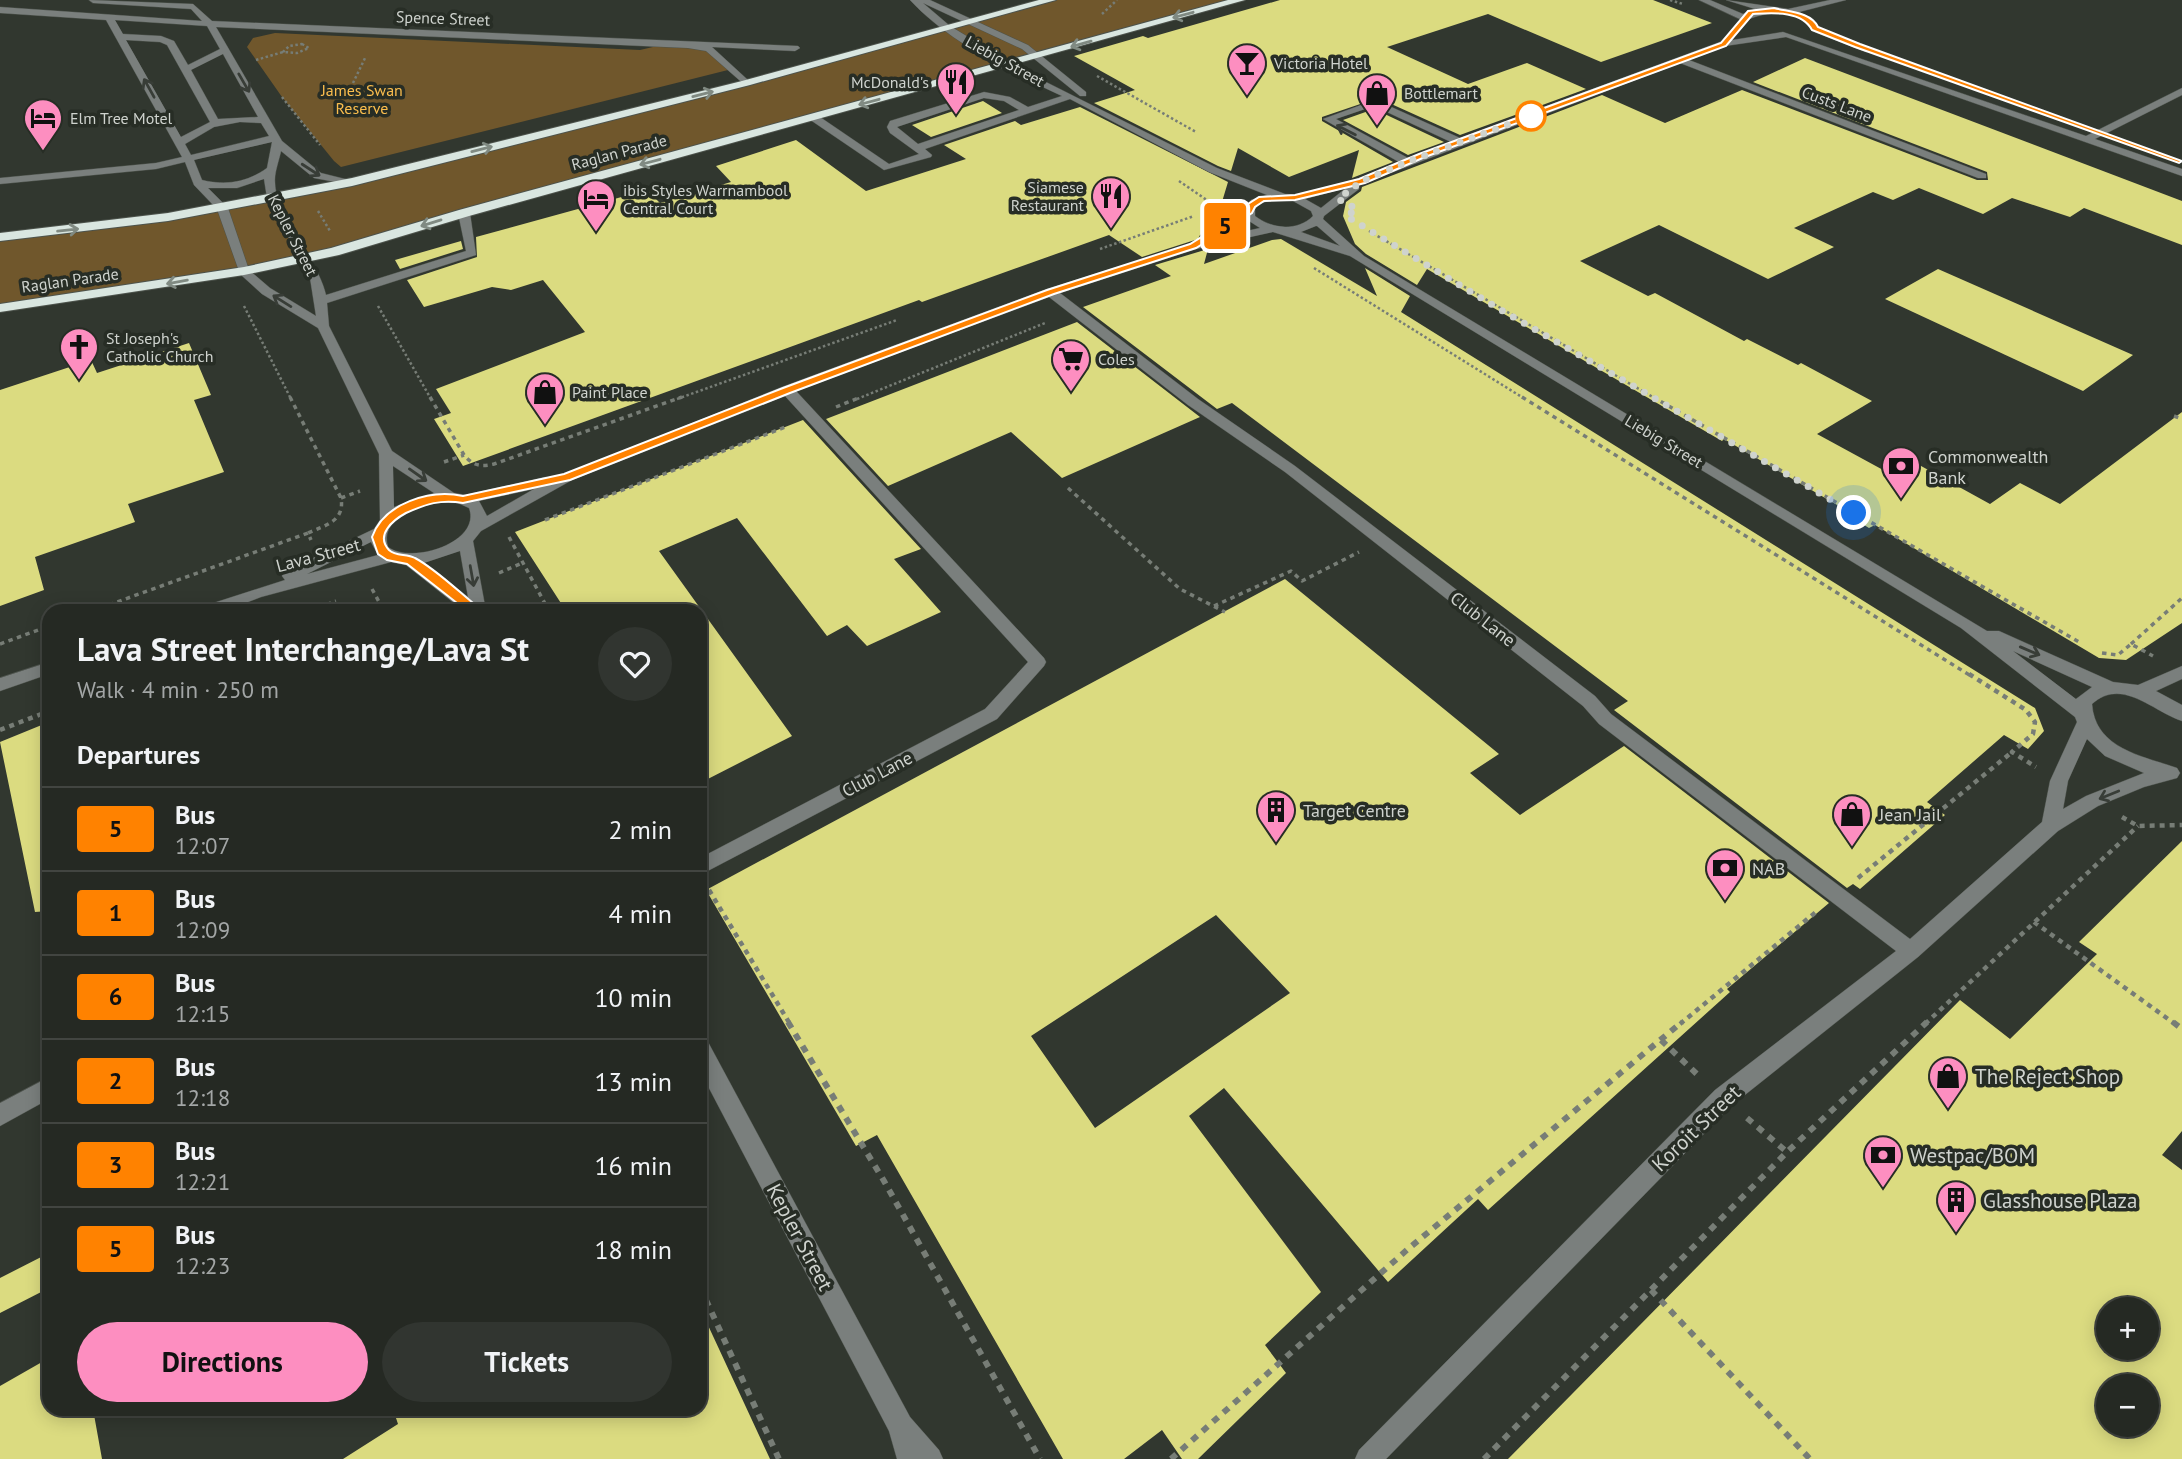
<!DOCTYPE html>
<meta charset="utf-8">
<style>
:root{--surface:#252923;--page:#313530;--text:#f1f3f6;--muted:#a3a6a6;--line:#424541;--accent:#fd8ec0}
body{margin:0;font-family:"PT Sans",sans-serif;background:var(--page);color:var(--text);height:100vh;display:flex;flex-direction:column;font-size:26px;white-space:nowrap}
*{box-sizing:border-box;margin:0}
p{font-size:23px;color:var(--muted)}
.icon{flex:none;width:38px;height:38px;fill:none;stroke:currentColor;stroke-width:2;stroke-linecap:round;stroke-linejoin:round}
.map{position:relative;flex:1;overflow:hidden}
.panel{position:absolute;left:42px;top:604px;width:665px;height:812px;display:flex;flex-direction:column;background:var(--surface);border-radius:21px;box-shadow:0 4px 18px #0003,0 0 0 2px var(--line)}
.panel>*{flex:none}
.badge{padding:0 14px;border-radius:5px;font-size:24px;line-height:46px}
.fabs{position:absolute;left:2096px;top:1297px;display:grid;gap:14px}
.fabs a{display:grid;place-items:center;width:63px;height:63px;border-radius:50%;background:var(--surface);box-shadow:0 4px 18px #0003,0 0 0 2px var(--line);font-size:35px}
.you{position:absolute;width:35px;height:35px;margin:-18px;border:5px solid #fff;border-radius:50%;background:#1a73e8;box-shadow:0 0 0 10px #1a73e833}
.map>.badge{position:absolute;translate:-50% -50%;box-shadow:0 0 0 4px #fff}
h2{padding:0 35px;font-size:26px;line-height:63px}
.round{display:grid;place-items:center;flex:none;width:74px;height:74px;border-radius:37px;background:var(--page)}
.head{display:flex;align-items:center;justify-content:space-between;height:119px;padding:0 35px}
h1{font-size:33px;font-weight:600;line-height:52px}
.cta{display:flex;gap:14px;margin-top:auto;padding:14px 35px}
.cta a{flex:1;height:80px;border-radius:42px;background:var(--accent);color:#111;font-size:28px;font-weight:600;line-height:80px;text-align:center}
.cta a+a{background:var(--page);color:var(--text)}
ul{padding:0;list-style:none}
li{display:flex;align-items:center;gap:21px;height:84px;padding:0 35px;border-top:2px solid var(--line)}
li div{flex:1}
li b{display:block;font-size:26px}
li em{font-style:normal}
li .badge{min-width:77px;font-weight:700;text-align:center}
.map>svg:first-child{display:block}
.green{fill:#70572c}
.building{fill:#dbdb80;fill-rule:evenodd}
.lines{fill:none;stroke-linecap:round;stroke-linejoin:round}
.minor-casing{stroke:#4d534c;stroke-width:1}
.highway-casing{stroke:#4d534c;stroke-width:2}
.path-far3{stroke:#777d76;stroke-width:2.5;stroke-dasharray:2.5 2.5;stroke-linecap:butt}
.path-far2{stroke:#777d76;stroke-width:3.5;stroke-dasharray:4.5 4.5;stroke-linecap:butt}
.path-far1{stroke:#777d76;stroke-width:4.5;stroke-dasharray:5 5;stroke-linecap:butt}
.path{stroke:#777d76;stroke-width:6;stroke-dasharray:7 7;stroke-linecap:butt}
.minor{fill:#7a7f7d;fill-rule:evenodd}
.highway{fill:#d9e6e0;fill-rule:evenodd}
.oneway{stroke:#808a82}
.oneway2{stroke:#383d37}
.line{fill:#ff8200;stroke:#fff;stroke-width:2}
.walk{stroke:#cfd3ce;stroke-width:7;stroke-dasharray:0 12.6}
.stop-dot{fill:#fff;stroke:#ff8200;stroke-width:3.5}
.labels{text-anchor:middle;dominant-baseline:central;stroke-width:7;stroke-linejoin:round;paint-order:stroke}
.far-street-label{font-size:16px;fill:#cfd3ce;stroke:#272d25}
.far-poi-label{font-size:16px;fill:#cfd3ce;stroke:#272d25;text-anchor:start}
.far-park-label{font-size:16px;fill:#fbbe4e;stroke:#272d25}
.poi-label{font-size:18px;fill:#cfd3ce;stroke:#272d25;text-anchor:start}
.street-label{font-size:18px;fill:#cfd3ce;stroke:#272d25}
.near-poi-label{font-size:21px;fill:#cfd3ce;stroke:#272d25;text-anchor:start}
.near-street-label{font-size:21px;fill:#cfd3ce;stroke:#272d25}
</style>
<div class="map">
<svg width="2182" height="1459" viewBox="0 0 2182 1459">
<rect width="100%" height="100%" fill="#31372f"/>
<path class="green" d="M1051,0H1240L324,255L0,307V237L109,226L316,190L746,83Z
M275,33L640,50L670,43L706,50L728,70L341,167L334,161L282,97L247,47L253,38Z"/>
<path class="building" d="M1280,0H1653L1712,23L1601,62L1488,14L1387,47L1468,84L1527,63L1586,89L1460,135L1378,98L1322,117V121L1393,162L1352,178L1359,150L1289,177L1238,148L1231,171L1218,166L1094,103L1135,90L1074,56L1143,36L1148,38Z
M1805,58L2182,201V245L2084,208L2070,217L2012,198L1983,214L1919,188L1893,200L1873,192L1794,228L1834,247L1768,279L1659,225L1580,261L1648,296L1655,293L1744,341L1747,339L1798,365L1801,363L1872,401L1817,434L1896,477L1912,461L1990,504L2020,483L2060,504L2182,412V623L2126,660L2099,658L1875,525L1869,528L1841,511L1844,509L1724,439L1722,441L1427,269L1417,285L1366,254L1355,244L1343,216L1346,202L1361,191L1362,187L1602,95L1665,123L1742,90L1977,180H1988L1987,172L1753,82Z
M983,101L1002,113L931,137L912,125Z
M1080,107L1228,182L1215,225L1200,235L1198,239L1142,257L1109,235L922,302L919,300L463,466L434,419L451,413L436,389L585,332L543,280L511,290L492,287L424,307L407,280L477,257L476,237L647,190L660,203L731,182L716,166L796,140L866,191L966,159L944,145L1015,121L1021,125Z
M1374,109L1444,142L1408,155L1343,120Z
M1281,239L1377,296L1365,268L1410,296L1401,312L2035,708L2044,731L2028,749L2004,735L1927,802L1945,815L1860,889L1853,884L1847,888L1614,710L1628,701L1232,403L1217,409L1083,307L1171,276L1155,265L1208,249L1204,264L1272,240Z
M461,241L463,249L400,269L395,260Z
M1938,269L2133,355L2083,391L1885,299Z
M1077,322L1200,417L1062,478L1011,432L888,486L826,419Z
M189,343L211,395L194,400L224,472L128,504L135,522L35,557L44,590L0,606V390L91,360L97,373Z
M803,420L921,549L894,559L941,612L867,646L847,625L827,636L737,518L659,551L792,736L700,783V611H566L515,532Z
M1285,579L1499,754L1470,773L1520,815L1624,746L1829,903L1727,989L1730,992L1488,1210L1478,1199L1388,1282L1224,1088L1189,1116L1321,1292L1265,1345L1286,1373L1198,1459H1182L1162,1430L1124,1459H1063L877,1135L856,1146L706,890ZM1216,915L1290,993L1095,1128L1031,1036Z
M49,722V911L35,912L0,742Z
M2182,841V1131L2162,1155L2182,1170V1459H1508L1960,1000L2010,1039L2097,954L2079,942ZM2109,1309H2147V1348H2109ZM2109,1386H2147V1424H2109Z
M49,1253V1288L0,1313V1278Z
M700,1308L770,1459H343L398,1424L393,1409H700Z
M49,1358V1409H93L102,1459H0V1386Z"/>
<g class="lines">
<defs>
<path id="minor" d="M89,0L193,4L212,21L798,46L800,48L795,51L712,47L749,81L751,83L746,86L706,51L688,48L216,27L282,141L321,173L357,182L352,185L314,178L281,151C279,161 274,173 275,183C275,212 318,260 326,295L466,251L458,213L464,210L470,213L476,255L327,303L329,326L392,451L454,493L465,495L546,477L552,480L782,387L1047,289L1201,241V237L1244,211L1251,200L1267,195L1209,172L1070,99L925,149L932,155L931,157L884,170L809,119V115H817L889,164L919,154L890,133L887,127L890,121L984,92L1010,97L1028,107L1062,96C1009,71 950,43 910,0H930L1028,45L1086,92V96H1080L1022,49L923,3L950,26L1028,73L1217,168L1285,194L1295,195L1358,179L1399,162L1323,119L1372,101H1378L1460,138L1720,42L1783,32L2086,136L2182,88V95L2095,139L2182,169V176L1786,37L1725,46L1689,60L1986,174V178H1978L1680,63L1359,185V189L1324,216L1323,219L1364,256L1987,631H1999L2113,682L2138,685L2182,666V679L2156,691L2182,705V721C2152,711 2122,677 2092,704C2095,749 2143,756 2177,768L2180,773L2177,778L2144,787L2098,806L2058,831L1918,957L1731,1106L1386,1459H1355L1359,1450L1715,1090L1896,951L1599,724L1583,706L1285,472L1188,405L1049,297L796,391L1044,658L1046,662L1044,666L997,719L700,875V858L985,709L1028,662L785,396L572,480L481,531L473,541L486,611H464L406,565L391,562L261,597L224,611H199L201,607L285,580L282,576L284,572L374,529L380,520L379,454L318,328L262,294L240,274L217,209L194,185L185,162L156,169L0,184V178L156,163L182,157L106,20L0,13V7L202,21L191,9L93,3ZM115,20L207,26L220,49L188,65L174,41L161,36L123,34ZM126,40L160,42L167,45L210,122L181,137ZM223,54L258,117L218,119L191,70ZM984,98L1004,101L1019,110L918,144L897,127ZM1374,106L1451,142L1408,158L1336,119ZM240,122L261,123L269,136L191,155L185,144L214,127ZM272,142L267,168C248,182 226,186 202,180L194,160ZM264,179L267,198L310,278L316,316L270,288L249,270L228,208L208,188H237ZM1346,188L1321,208L1305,199ZM1272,200L1293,201L1311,211L1313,216C1297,232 1272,229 1255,216V209L1259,204ZM1246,219L1260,228L1215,238ZM1316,226H1317L1340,246L1301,232ZM1273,232L1350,256L1961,628L2075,717L2077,722L2050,781L2042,822L1910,939L1611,714L1595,696L1295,466L1198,399L1060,293L1196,249ZM393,466L434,493L394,507ZM534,489L487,516L479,501ZM439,502L458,503L469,508C482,542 412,565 388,547C379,519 417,506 439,502ZM371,542L378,555L307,574ZM460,551L468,597L424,563ZM2013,651L2092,687L2076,699ZM2087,739L2105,756L2144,773L2086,796L2063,809L2068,781Z
M1699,0H1710L1743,14L1755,9L1726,0L1788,9L1830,0H1846L1799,12L1814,20L1818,27L1874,50L1866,52L1812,31C1796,7 1767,11 1744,21Z
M49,662V674L0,691V678Z
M700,1039L708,1042L910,1417L939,1450L943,1459H897L889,1431L700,1071Z
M49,1077V1099L0,1126V1103Z"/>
<path id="highway" d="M1039,0H1056L750,85L352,186L168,221L0,241V233L168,213L352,178L742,81Z
M1228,0H1245L469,216L339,255L244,275L0,312V304L244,267L331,248L459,210Z"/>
</defs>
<use href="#minor" class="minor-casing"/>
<use href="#highway" class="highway-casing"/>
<path class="path-far3" d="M1670,0L1683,4
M1102,14L1117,0
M302,44L309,48L297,53L283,52L289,46Z
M256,60L283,52
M1097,76L1196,132
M353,83L366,56
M282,97L320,145
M1179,181L1214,205
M318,211L330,231
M1369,231L1656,399
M1100,249L1194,216
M1314,268L1525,399
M244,306L291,399
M378,306L431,399
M677,399L897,320
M857,399L1045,323"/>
<path class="path-far2" d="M290,397L341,498C345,521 326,525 308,533L311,540
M430,397L464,455C473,466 481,467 494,464L682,397
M1522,397L1971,676
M1653,397L2079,642
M836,407L861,397
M2174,416L2182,419
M444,462L464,455
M1068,488L1180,589L1225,612
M341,498L360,491
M545,520L788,426
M509,537L549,611
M499,573L522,563
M372,589L384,611
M1214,606L1291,571L1302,581L1359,552
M92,611L308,533
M310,611L336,601
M407,611L423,604
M0,644L49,626
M2131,644L2182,598
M2102,653L2118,655L2131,644L2153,656"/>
<path class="path-far1" d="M1969,674L2026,710L2035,722L2033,734L2012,752L2036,767
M0,730L49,711
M2122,817L2138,826L2182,825
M1858,878L2012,752
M709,890L790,1024
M2034,922L2175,1024
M1680,1024L1816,912
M1925,1024L2138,826"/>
<path class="path" d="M788,1022L884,1181L1040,1459
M2173,1022L2182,1029
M1661,1040L1701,1078
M1747,1118L1787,1152
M700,1287L779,1459
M1651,1290L1810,1459
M1171,1459L1408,1249L1682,1022
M1484,1459L1787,1152L1927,1022"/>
<use href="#minor" class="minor"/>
<use href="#highway" class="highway"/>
</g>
<defs><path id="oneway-shaft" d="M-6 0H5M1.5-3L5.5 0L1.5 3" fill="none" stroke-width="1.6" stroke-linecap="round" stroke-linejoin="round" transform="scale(1.75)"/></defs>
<g class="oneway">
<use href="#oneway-shaft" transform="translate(1183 15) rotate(165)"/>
<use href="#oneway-shaft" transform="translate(1081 44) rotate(164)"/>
<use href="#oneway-shaft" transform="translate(703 94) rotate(-14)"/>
<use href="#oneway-shaft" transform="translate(869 102) rotate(165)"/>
<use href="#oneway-shaft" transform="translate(482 149) rotate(-14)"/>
<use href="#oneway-shaft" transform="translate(650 162) rotate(165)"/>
<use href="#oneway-shaft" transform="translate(431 223) rotate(163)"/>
<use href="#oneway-shaft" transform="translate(68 230) rotate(-6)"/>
<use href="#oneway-shaft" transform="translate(177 282) rotate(170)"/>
</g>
<g class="oneway2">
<use href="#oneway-shaft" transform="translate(244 83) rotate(60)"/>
<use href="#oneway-shaft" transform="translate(149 88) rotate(-119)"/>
<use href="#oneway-shaft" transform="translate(1346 130) rotate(-153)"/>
<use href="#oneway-shaft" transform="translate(311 170) rotate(33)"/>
<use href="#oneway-shaft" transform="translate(282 301) rotate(-148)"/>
<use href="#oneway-shaft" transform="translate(418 475) rotate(35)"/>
<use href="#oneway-shaft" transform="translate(472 576) rotate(80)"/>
<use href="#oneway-shaft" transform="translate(2030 651) rotate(23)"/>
<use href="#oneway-shaft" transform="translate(2109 795) rotate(158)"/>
</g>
<path class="line" d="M1774,8C1789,12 1811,12 1818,27L1860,44L2182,161L2179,163L1855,47L1812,30C1802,10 1771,13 1753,14L1726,46L1425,157L1365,183L1295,200L1264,201L1255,207L1252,213L1196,248L1054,294L790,393L570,480L463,503C441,499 426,504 406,513C393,520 375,535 389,550C396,557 407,553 415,558C436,569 460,593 479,608V614H471L407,564L387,560L378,554L372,537C384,503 430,489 463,496L564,474L783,388L1047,290L1190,244L1245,210L1248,204L1259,197L1295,195L1359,179L1419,154L1721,43L1748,11Z"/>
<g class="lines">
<path class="walk" d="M1531,116L1407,162L1362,181L1338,199L1357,209L1346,216L1496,307L1854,513"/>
</g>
<defs>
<symbol id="bar-pin" viewBox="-11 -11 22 30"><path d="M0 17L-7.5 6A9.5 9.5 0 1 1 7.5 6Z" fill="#fd8ec0" stroke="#272d25"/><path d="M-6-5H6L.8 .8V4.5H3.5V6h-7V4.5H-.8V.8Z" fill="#111"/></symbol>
<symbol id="restaurant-pin" viewBox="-11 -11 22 30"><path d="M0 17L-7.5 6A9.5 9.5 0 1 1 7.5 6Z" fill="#fd8ec0" stroke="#272d25"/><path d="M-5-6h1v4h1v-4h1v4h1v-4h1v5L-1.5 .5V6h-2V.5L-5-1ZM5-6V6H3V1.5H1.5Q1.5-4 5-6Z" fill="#111"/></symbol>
<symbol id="shop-pin" viewBox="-11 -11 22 30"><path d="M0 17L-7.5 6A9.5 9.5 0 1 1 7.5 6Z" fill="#fd8ec0" stroke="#272d25"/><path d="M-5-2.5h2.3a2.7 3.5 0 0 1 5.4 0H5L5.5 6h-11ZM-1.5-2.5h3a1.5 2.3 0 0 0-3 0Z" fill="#111"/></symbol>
<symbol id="hotel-pin" viewBox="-11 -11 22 30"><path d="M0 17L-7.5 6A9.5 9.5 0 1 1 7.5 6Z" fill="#fd8ec0" stroke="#272d25"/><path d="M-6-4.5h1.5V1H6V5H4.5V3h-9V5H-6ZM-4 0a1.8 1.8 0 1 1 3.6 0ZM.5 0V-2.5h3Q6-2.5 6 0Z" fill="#111"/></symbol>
<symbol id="church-pin" viewBox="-11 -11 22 30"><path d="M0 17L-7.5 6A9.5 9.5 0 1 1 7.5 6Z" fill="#fd8ec0" stroke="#272d25"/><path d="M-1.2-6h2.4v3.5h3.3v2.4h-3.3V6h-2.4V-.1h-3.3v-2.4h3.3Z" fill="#111"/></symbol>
<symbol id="supermarket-pin" viewBox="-11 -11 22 30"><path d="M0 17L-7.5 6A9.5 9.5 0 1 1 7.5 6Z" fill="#fd8ec0" stroke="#272d25"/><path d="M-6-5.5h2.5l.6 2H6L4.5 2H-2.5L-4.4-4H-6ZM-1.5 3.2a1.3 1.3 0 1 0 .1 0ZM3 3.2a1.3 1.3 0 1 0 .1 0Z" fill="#111"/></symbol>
<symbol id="bank-pin" viewBox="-11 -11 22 30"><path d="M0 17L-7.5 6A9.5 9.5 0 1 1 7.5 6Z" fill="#fd8ec0" stroke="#272d25"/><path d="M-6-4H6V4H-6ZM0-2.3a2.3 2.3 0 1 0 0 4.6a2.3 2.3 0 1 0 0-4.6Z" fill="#111"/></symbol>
<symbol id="building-pin" viewBox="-11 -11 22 30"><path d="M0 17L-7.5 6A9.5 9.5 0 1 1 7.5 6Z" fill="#fd8ec0" stroke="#272d25"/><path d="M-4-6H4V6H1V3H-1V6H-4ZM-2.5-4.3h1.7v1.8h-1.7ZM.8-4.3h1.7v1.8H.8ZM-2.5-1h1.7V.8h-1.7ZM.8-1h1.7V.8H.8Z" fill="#111"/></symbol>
</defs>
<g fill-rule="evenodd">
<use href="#bar-pin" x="1225" y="41" width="44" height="60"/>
<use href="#restaurant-pin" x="934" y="60" width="44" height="60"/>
<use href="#shop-pin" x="1355" y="71" width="44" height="60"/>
<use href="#hotel-pin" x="21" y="96" width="44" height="60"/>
<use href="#restaurant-pin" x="1089" y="174" width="44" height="60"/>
<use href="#hotel-pin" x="574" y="177" width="44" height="60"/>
<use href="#church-pin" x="57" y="325" width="44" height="60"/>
<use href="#supermarket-pin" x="1049" y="337" width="44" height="60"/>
<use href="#shop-pin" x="523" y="370" width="44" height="60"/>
<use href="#bank-pin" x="1879" y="444" width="44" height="60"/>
<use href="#building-pin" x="1254" y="788" width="44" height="60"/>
<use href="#shop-pin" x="1830" y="792" width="44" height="60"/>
<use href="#bank-pin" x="1703" y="846" width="44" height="60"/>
<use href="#shop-pin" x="1926" y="1054" width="44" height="60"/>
<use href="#bank-pin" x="1861" y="1133" width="44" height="60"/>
<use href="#building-pin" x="1934" y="1178" width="44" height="60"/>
</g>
<circle class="stop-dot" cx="1531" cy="116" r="14"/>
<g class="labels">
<g class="far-street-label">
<text transform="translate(443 18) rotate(2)">Spence Street</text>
<text transform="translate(1005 61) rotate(29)">Liebig Street</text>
<text transform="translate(1837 104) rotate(21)">Custs Lane</text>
<text transform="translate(619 152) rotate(-15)">Raglan Parade</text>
<text transform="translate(293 235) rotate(63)">Kepler Street</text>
<text transform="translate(70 280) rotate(-8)">Raglan Parade</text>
<text transform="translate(1664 441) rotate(31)">Liebig Street</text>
</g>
<g class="far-poi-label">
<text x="1274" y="63">Victoria Hotel</text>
<text x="929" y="82" text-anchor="end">McDonald's</text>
<text x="1404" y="93">Bottlemart</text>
<text x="70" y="118">Elm Tree Motel</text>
<text x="1084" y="187" text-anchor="end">Siamese<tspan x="1084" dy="18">Restaurant</tspan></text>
<text x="623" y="190">ibis Styles Warrnambool<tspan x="623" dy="18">Central Court</tspan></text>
<text x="106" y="338">St Joseph's<tspan x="106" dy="18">Catholic Church</tspan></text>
<text x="1098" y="359">Coles</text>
<text x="572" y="392">Paint Place</text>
</g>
<g class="far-park-label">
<text x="362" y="90">James Swan<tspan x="362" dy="18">Reserve</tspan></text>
</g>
<g class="poi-label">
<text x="1928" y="456">Commonwealth<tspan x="1928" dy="21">Bank</tspan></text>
<text x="1303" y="810">Target Centre</text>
<text x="1879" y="814">Jean Jail</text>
<text x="1752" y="868">NAB</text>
</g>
<g class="street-label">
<text transform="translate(318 555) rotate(-15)">Lava Street</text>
<text transform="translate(1483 619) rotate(38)">Club Lane</text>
<text transform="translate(877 774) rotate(-28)">Club Lane</text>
</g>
<g class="near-poi-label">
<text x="1975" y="1076">The Reject Shop</text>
<text x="1910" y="1155">Westpac/BOM</text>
<text x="1983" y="1200">Glasshouse Plaza</text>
</g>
<g class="near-street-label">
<text transform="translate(1696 1128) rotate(-44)">Koroit Street</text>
<text transform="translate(800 1237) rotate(62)">Kepler Street</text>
</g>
</g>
</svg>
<div class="fabs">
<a>+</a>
<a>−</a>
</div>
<div class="you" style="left:1854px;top:513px"></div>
<b class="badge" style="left:1225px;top:226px;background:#ff8200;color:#111">5</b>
<section class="panel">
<div class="head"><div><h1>Lava Street Interchange/Lava St</h1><p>Walk · 4 min · 250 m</p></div><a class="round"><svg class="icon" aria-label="heart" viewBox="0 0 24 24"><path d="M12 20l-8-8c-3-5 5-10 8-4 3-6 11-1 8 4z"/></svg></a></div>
<h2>Departures</h2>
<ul>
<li><span class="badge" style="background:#ff8200;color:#111">5</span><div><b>Bus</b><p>12:07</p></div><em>2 min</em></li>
<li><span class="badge" style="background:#ff8200;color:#111">1</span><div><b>Bus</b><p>12:09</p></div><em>4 min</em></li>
<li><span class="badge" style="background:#ff8200;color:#111">6</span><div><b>Bus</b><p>12:15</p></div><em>10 min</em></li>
<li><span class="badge" style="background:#ff8200;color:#111">2</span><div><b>Bus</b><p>12:18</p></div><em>13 min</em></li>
<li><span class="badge" style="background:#ff8200;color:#111">3</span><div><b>Bus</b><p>12:21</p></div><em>16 min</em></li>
<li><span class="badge" style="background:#ff8200;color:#111">5</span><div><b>Bus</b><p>12:23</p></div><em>18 min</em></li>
</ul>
<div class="cta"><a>Directions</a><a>Tickets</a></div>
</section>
</div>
